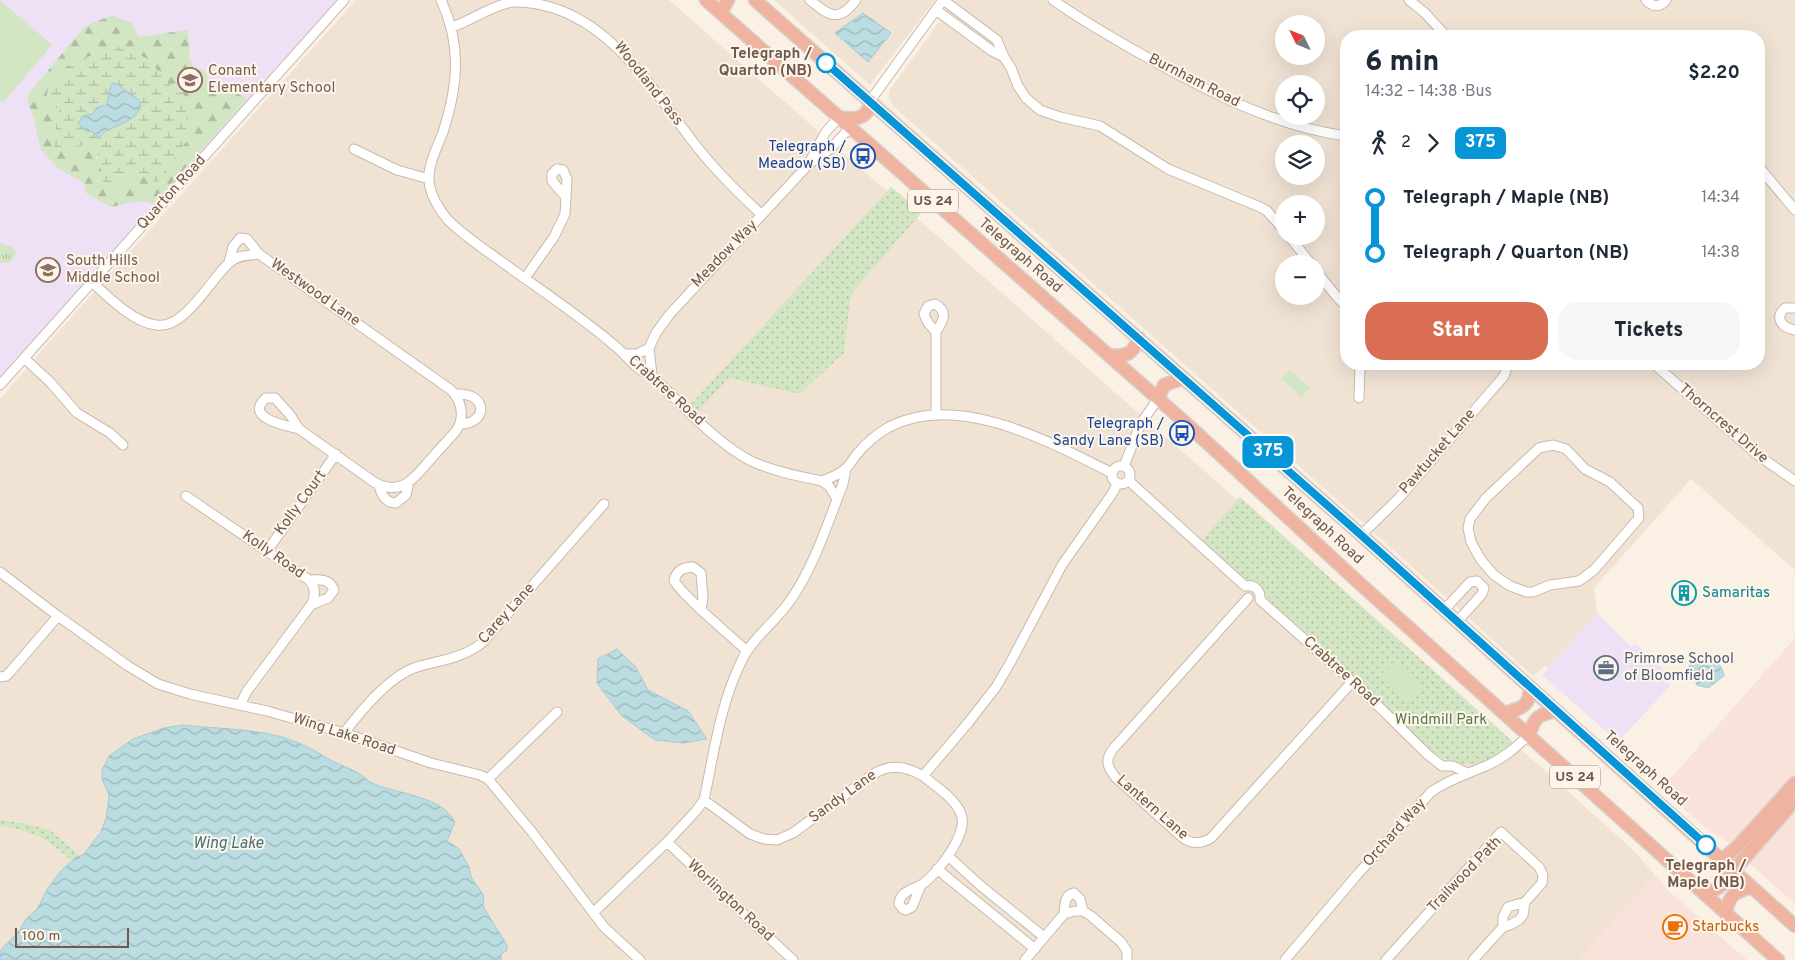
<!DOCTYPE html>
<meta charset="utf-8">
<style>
:root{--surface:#fff;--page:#f6f6f7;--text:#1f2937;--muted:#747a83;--accent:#da6e54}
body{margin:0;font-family:Overpass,sans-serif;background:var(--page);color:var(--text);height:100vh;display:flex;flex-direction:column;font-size:19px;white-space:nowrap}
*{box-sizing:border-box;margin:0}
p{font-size:16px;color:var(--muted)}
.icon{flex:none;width:28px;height:28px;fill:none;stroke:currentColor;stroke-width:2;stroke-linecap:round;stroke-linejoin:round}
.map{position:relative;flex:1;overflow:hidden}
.sheet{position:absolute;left:1340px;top:30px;width:425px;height:340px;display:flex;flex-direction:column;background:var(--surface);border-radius:20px;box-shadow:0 5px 20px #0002}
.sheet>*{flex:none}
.badge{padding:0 10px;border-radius:8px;font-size:18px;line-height:32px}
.needle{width:32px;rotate:313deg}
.tools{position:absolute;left:1275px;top:15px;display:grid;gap:10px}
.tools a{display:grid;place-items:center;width:50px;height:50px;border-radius:50%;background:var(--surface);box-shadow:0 5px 20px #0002;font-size:25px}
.scale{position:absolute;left:15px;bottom:12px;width:114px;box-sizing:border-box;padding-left:5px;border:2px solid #70584c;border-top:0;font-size:14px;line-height:18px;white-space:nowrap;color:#70584c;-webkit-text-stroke:4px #fdf5ea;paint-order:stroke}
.map>.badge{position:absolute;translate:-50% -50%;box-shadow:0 0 0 2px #fff}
.legs{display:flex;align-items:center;gap:8px;height:55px;padding:0 25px;font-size:16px}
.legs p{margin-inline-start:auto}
.headline{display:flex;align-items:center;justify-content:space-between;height:85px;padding:0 25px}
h1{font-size:28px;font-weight:800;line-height:38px}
.cta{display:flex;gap:10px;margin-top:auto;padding:10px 25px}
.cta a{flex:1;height:58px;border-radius:20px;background:var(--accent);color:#fff;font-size:20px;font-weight:800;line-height:58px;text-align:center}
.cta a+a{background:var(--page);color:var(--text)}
ul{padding:0 25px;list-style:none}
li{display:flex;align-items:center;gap:18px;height:55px;font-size:19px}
li i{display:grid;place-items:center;width:8px;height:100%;margin:0 6px;background:currentColor}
li i::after{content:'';width:12px;height:12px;margin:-6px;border:4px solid;border-radius:50%;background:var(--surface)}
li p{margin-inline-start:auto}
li:first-child i{background:linear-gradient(#0000 50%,currentColor 0)}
li:last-child i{background:linear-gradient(currentColor 50%,#0000 0)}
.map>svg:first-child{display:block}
.residential{fill:#f1e3d4;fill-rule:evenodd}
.commercial{fill:#f9e2d9}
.education{fill:#eee1f6}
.grass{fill:url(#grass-tufts)}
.forest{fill:url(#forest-firs);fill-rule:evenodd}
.wetland{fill:url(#wetland-marsh);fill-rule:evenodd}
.park{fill:url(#park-dots)}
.pitch{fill:#d3e6c4}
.water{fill:url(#water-waves);stroke:#a2ccd3}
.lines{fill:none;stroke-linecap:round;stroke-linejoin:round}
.minor-casing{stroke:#cab9ac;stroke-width:11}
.highway-casing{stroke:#d7d0cd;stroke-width:15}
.minor{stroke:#fff;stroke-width:9}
.highway{stroke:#efb3a0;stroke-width:12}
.line-1-casing{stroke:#fff;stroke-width:11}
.line-1{stroke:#0696d7;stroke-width:8}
.stop-1-dot{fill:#fff;stroke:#0696d7;stroke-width:2.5}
.labels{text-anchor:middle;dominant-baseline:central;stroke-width:4;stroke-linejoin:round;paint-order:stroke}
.shield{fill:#fdf5ea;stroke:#9a877b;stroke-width:1}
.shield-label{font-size:14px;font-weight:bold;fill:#70584c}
.stop-label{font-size:15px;font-weight:bold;fill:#70584c;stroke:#fdf5ea;text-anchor:end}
.education-label{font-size:15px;fill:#785e54;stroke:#fdf5ea;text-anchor:start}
.street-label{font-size:15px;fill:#70584c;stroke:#fdf5ea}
.transit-label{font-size:15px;fill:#164399;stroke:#fdf5ea;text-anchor:end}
.culture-label{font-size:15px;fill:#0d838f;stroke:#fdf5ea;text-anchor:start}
.service-label{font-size:15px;fill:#4e5e75;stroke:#fdf5ea;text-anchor:start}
.park-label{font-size:15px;fill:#587a48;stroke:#fdf5ea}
.food-label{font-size:15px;fill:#c56008;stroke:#fdf5ea;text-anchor:start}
.water-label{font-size:16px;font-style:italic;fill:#45737b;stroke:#fdf5ea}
</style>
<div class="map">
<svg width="1795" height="960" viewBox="0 0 1795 960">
<defs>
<pattern id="grass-tufts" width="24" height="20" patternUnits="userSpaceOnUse" patternTransform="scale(1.25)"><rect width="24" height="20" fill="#d3e6c4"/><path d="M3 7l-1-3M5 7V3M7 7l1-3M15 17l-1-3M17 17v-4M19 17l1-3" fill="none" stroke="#b0bda1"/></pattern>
<pattern id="forest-firs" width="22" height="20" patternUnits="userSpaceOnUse" patternTransform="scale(1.25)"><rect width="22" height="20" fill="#d3e6c4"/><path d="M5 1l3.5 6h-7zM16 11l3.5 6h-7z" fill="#b0bda1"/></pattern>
<pattern id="wetland-marsh" width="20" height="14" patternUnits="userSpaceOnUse" patternTransform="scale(1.25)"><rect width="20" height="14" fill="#d3e6c4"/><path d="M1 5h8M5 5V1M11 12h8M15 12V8" fill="none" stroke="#b0bda1"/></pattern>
<pattern id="park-dots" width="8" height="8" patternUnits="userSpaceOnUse" patternTransform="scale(1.25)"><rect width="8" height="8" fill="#d3e6c4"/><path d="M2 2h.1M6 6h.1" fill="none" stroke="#b0bda1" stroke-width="1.8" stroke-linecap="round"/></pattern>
<pattern id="water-waves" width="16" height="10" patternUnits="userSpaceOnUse" patternTransform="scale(1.25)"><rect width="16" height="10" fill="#bbdde2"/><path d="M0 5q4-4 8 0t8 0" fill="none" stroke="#9cb6b9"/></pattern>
</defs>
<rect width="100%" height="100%" fill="#faf1e4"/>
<path class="residential" d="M356,0H669L1542,768L1632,849L1655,875L1579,960H0V399L57,333ZM708,749L717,752L709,789L713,801L710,807L703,809L679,836L665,839L697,803L701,792Z
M774,0H935L870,85Z
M955,0H1795V570L1691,479L1594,588L1597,613L1549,668L1545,666L1533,676L1379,537L894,107L889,99V91ZM1284,24H1316V56H1284ZM1346,36H1759V364H1346ZM1284,84H1316V116H1284ZM1284,144H1316V176H1284ZM1284,204H1316V236H1284ZM1284,264H1316V296H1284Z"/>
<path class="commercial" d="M1795,638V776L1732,845L1704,827L1674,801L1662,788Z
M1795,810V904L1748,862Z
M1655,875L1671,893L1747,960H1579Z"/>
<path class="education" d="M0,0H341L193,161L0,379Z
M1597,613L1631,647L1635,643L1663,669L1670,686L1618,742L1542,675Z"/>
<path class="grass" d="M0,243L14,248L16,254L10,263L0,262Z"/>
<path class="forest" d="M113,15L133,24L138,37L188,30L190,59L194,68L204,70L208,77L247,99L153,204C139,198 126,204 111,207L86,193L84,183L59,169L41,150L33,115L27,102L30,92L85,26ZM112,47H127L147,59L153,64L165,82L182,93L188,100L186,118L192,126L186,142L177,153L166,173L146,179L136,171L96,159L97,150L93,145L83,146L53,141L59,111L50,103L53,83H58L66,66Z"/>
<path class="wetland" d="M112,47H127L147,59L153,64L156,70L164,73L166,82L182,93L188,100L186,118L193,126L191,135L177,153L166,173L156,182L146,179L136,171L119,185L106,184L99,178L102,170L98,166L97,151L93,145L55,148L53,141L59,111L46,97L49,86L53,83H58L66,66ZM115,83L122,89L132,94L125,123C116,127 104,129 100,138L93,132L86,131L81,121L88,115L92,114L95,109L106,107L111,84Z"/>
<path class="park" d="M891,187L922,212L851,294L844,353L799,394L729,378L696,413L689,406Z
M1240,497L1512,741C1509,747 1502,750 1497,754C1470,773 1443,762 1420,743L1282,615L1270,601L1261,588L1234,571L1201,541Z
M0,820L28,824L50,830L80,856L72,861C52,844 43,835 16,829C10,827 6,826 0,827Z"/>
<path class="pitch" d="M0,0L52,45L3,103L0,100Z
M1290,370L1310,388L1301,397L1281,379Z
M1393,662L1421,689L1407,704L1379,676Z"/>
<path class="water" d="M863,13L891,33L868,62L835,33Z
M115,83L138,99L141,103C139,122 116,124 103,133L100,139L93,132L86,131L78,123L83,116L92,114L95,109L103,105L106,107L111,84Z
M617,649L635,666L648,690L688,711L707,739L683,743L655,740L622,716L597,683L598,659Z
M1695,656C1708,657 1722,661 1724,676L1708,688L1697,685L1689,667L1691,660Z
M183,725C216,729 249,728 282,737C299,742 312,749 327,758C337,764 348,767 358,773C362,775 366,779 370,782C394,794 442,795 455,822L447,841L459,849L469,867L471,877L484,896L483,904L484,908L507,945V950L501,955V960H0V951L19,931L26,919L37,909L48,888L60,872L75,858L83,855L101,832L106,818L109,799L108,792L102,779V770L109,756L133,739L164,728Z"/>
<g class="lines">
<defs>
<path id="minor" d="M441,0C462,45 458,86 443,132C438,146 428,164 429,179C429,193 439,210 448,220C464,236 484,249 502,262C539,289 579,315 614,345C628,356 634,370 652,375C678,402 718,444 751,461C773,471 798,476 822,481C830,478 839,475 845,469C850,465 853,459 857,454C866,443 877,434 889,427C958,391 1050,442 1112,473
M810,0C829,16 839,23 856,0
M943,0L997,40L1004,57L1011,68L1018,86L1026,98L1040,110L1060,117L1100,126L1168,169L1260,207L1267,211L1284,230
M1053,0C1081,20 1111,37 1141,54C1205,90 1273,126 1346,136
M1409,0L1425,13L1446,36
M1646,0C1652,7 1660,8 1666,0
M936,10L992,51L1004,57
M452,27C472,20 491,6 512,2C600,0 649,85 694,143C714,169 737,192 762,215
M870,101L943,0
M839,117L825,133L808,165L831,148L850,128
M354,149L397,170L429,179
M1759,167L1795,210
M1289,236L1311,264
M229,262L233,247L240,238L247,239L259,254
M1316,271L1337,297L1346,306
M525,278L554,237L565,214L567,179L563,170L557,169L552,174V181L565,196
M92,282C108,297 133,322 156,325C185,330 211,278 230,262C238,255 250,255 259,254L451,390C462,401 465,418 456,431C447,441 438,451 429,461C414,479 400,497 374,482L299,429L291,416L275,398H266C243,418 287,426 299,429
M1795,308H1785C1774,318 1782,328 1795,330
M625,354H637L649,348
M24,358L50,382L77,413L110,433L123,445
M1654,364L1759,456L1795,481
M652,375L649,348L656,333L669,315L808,165
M0,385L344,0
M455,394C489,392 488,424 460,424
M1359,398L1360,364
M936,414V332C943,321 949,312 935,304L928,306L924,314L928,323L936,332
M1553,445L1566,449L1585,469L1610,482L1638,508L1639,518L1594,570L1579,581L1550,585L1533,592H1527L1510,586L1494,575L1481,560L1471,542L1468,528L1470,519L1486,498L1539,448Z
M1112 475a9 9 0 1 1 18 0a9 9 0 1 1-18 0Z
M1124,466L1141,423L1158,399
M822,481L829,486L837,499
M1129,481L1245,586C1255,584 1261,591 1260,600L1364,692L1427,754L1442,766H1453L1467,773
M379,485C381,494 385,503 396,503L406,495L409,482
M186,496L309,580C316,588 316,596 311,605L247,691L240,705
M1361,535L1400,497L1504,376L1506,371L1505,364
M267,551L336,454
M0,572L58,616L128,666L158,684L190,694L267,711L344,733L431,763L480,775L488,779L532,832L604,927L640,960
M309,580C320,579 330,579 334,590L328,598L311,605
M1248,598L1113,749C1104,761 1108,768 1116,778L1182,837C1192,845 1201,844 1211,838L1352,682
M701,610L682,591L674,581C676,571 683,567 693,567L701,573L703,598L701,610L747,651
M1444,610L1470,582L1477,581L1484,588L1482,594L1457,622
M0,677L6,676L10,672L58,616
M344,733C360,712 389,677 414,668C438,660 460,660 482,643L604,504
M488,779L557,712
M704,800C714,753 720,704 742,660C753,637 777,621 792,598C815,564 828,522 843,484L846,469
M667,842L793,960
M948,856L981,886L1044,937
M937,869L1035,949
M921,885L912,907L906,910L903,909L899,904C900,891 912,890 921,885C937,875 969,833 961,814C955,798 935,786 923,776
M593,913L667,842L696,811L704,800L750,834L764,839L777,840L793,833L872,775C890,763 905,766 923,776L968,723L996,687L1009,665L1062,565L1112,494L1117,484
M1064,914C1065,905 1064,895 1074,893L1080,899L1083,911
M1025,960L1064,914L1075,911H1083L1091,916L1121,942L1127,951V960
M1285,960L1357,875L1431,792C1449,779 1468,774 1488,765C1504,758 1516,747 1529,735
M1386,960L1501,832L1539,867L1543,875L1542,883L1525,902L1523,915L1519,920L1510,925L1503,927V917L1508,907L1525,902
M1473,960L1503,927"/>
<path id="highway" d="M706,0L1189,426L1357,581L1778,960
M755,0L1361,535L1795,926
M721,13L728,0
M839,117C853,120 869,120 870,101
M1109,356C1127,356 1132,355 1139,338
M1158,399L1164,385L1184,378
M1505,713C1521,708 1530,707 1530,687
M1529,735C1535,717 1537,715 1556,711
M1722,860L1738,846L1795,783
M1705,894C1719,889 1726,883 1734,870L1795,800
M1726,913C1729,894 1735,892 1752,887"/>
</defs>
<use href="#minor" class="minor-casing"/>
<use href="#highway" class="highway-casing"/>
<use href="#minor" class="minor"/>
<use href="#highway" class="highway"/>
</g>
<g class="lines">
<defs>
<path id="line-1" d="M826,63L1361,535L1706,845"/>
</defs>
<use href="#line-1" class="line-1-casing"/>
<use href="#line-1" class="line-1"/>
</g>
<defs>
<symbol id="school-ring" viewBox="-11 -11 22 22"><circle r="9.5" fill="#fdf5ea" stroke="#8d6e63" stroke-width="1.5"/><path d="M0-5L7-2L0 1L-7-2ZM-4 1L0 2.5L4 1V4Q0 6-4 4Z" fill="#8d6e63"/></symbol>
<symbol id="bus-ring" viewBox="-11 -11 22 22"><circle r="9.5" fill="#fdf5ea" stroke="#1a4fb4" stroke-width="1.5"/><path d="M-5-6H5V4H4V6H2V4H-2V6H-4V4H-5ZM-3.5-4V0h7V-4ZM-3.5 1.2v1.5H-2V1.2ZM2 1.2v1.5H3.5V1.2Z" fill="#1a4fb4"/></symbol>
<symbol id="building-ring" viewBox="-11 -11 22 22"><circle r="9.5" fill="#fdf5ea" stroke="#0f9aa8" stroke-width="1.5"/><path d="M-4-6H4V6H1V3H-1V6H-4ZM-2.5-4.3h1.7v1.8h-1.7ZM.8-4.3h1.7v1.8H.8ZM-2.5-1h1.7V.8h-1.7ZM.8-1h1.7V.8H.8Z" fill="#0f9aa8"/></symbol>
<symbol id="office-ring" viewBox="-11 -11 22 22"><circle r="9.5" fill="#fdf5ea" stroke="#5c6f8a" stroke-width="1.5"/><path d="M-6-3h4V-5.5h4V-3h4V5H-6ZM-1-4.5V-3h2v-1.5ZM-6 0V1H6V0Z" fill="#5c6f8a"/></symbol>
<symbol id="cafe-ring" viewBox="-11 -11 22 22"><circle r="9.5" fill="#fdf5ea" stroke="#e8710a" stroke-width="1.5"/><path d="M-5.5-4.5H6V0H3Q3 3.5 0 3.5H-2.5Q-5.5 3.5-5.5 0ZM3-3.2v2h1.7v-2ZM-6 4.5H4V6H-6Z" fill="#e8710a"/></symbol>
</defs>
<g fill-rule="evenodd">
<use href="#school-ring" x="176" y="66" width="28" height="28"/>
<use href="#bus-ring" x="849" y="142" width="28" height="28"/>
<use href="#school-ring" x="34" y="256" width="28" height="28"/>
<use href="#bus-ring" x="1168" y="419" width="28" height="28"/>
<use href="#building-ring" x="1670" y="579" width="28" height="28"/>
<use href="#office-ring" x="1592" y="654" width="28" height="28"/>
<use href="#cafe-ring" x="1661" y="913" width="28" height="28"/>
</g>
<g class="stop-1-dot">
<circle cx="826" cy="63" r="9"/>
<circle cx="1706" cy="845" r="9"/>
</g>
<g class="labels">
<g class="shield">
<rect x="908" y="189.5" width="50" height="23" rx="4"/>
<rect x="1550" y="765.5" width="50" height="23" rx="4"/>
</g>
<g class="shield-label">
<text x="933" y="201">US 24</text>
<text x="1575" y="777">US 24</text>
</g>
<g class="stop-label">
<text x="812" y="54">Telegraph /<tspan x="812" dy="17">Quarton (NB)</tspan></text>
<text x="1706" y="866" text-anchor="middle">Telegraph /<tspan x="1706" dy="17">Maple (NB)</tspan></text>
</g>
<g class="education-label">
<text x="208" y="71">Conant<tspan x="208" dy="17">Elementary School</tspan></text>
<text x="66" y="261">South Hills<tspan x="66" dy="17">Middle School</tspan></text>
</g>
<g class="street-label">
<text transform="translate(1194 81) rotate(27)">Burnham Road</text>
<text transform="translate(648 84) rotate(52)">Woodland Pass</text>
<text transform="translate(172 193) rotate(-48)">Quarton Road</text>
<text transform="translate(725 254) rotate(-46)">Meadow Way</text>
<text transform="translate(1020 256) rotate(41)">Telegraph Road</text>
<text transform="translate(315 293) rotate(35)">Westwood Lane</text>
<text transform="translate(666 391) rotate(42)">Crabtree Road</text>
<text transform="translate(1723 424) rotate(41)">Thorncrest Drive</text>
<text transform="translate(1438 452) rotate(-49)">Pawtucket Lane</text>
<text transform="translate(301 503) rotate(-54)">Kolly Court</text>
<text transform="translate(1322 526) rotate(43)">Telegraph Road</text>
<text transform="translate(273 555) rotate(35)">Kolly Road</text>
<text transform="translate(507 614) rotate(-48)">Carey Lane</text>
<text transform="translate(1341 672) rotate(42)">Crabtree Road</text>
<text transform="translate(344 735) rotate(18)">Wing Lake Road</text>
<text transform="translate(1645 769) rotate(42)">Telegraph Road</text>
<text transform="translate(843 797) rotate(-36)">Sandy Lane</text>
<text transform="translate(1152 808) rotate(41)">Lantern Lane</text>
<text transform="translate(1395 833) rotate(-48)">Orchard Way</text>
<text transform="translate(1465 875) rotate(-46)">Trailwood Path</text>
<text transform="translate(730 901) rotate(43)">Worlington Road</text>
</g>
<g class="transit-label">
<text x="846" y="147">Telegraph /<tspan x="846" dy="17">Meadow (SB)</tspan></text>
<text x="1164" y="424">Telegraph /<tspan x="1164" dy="17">Sandy Lane (SB)</tspan></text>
</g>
<g class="culture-label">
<text x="1702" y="593">Samaritas</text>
</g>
<g class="service-label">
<text x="1624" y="659">Primrose School<tspan x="1624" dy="17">of Bloomfield</tspan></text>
</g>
<g class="park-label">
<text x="1441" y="720">Windmill Park</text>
</g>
<g class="food-label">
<text x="1692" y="927">Starbucks</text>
</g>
<g class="water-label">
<text x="228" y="844">Wing Lake</text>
</g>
</g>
</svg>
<div class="tools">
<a><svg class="needle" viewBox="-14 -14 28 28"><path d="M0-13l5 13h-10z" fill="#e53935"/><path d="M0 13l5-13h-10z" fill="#747a83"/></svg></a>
<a><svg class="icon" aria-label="locate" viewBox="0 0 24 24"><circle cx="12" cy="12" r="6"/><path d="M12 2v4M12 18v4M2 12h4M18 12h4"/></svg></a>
<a><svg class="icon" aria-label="layers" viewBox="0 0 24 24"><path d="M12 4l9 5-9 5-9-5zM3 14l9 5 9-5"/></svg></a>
<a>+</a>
<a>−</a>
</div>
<div class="scale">100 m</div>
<b class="badge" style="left:1268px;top:452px;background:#0696d7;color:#fff">375</b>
<section class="sheet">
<div class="headline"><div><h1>6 min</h1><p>14:32 – 14:38 · Bus</p></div><b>$2.20</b></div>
<div class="legs"><svg class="icon" aria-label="walk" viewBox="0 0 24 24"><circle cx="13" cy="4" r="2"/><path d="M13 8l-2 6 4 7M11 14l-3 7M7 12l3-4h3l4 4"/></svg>2<svg class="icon" aria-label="forward" viewBox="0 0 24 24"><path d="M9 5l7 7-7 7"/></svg><b class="badge" style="background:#0696d7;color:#fff">375</b></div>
<ul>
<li><i style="color:#0696d7"></i><b>Telegraph / Maple (NB)</b><p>14:34</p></li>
<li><i style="color:#0696d7"></i><b>Telegraph / Quarton (NB)</b><p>14:38</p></li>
</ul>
<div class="cta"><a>Start</a><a>Tickets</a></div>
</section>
</div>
